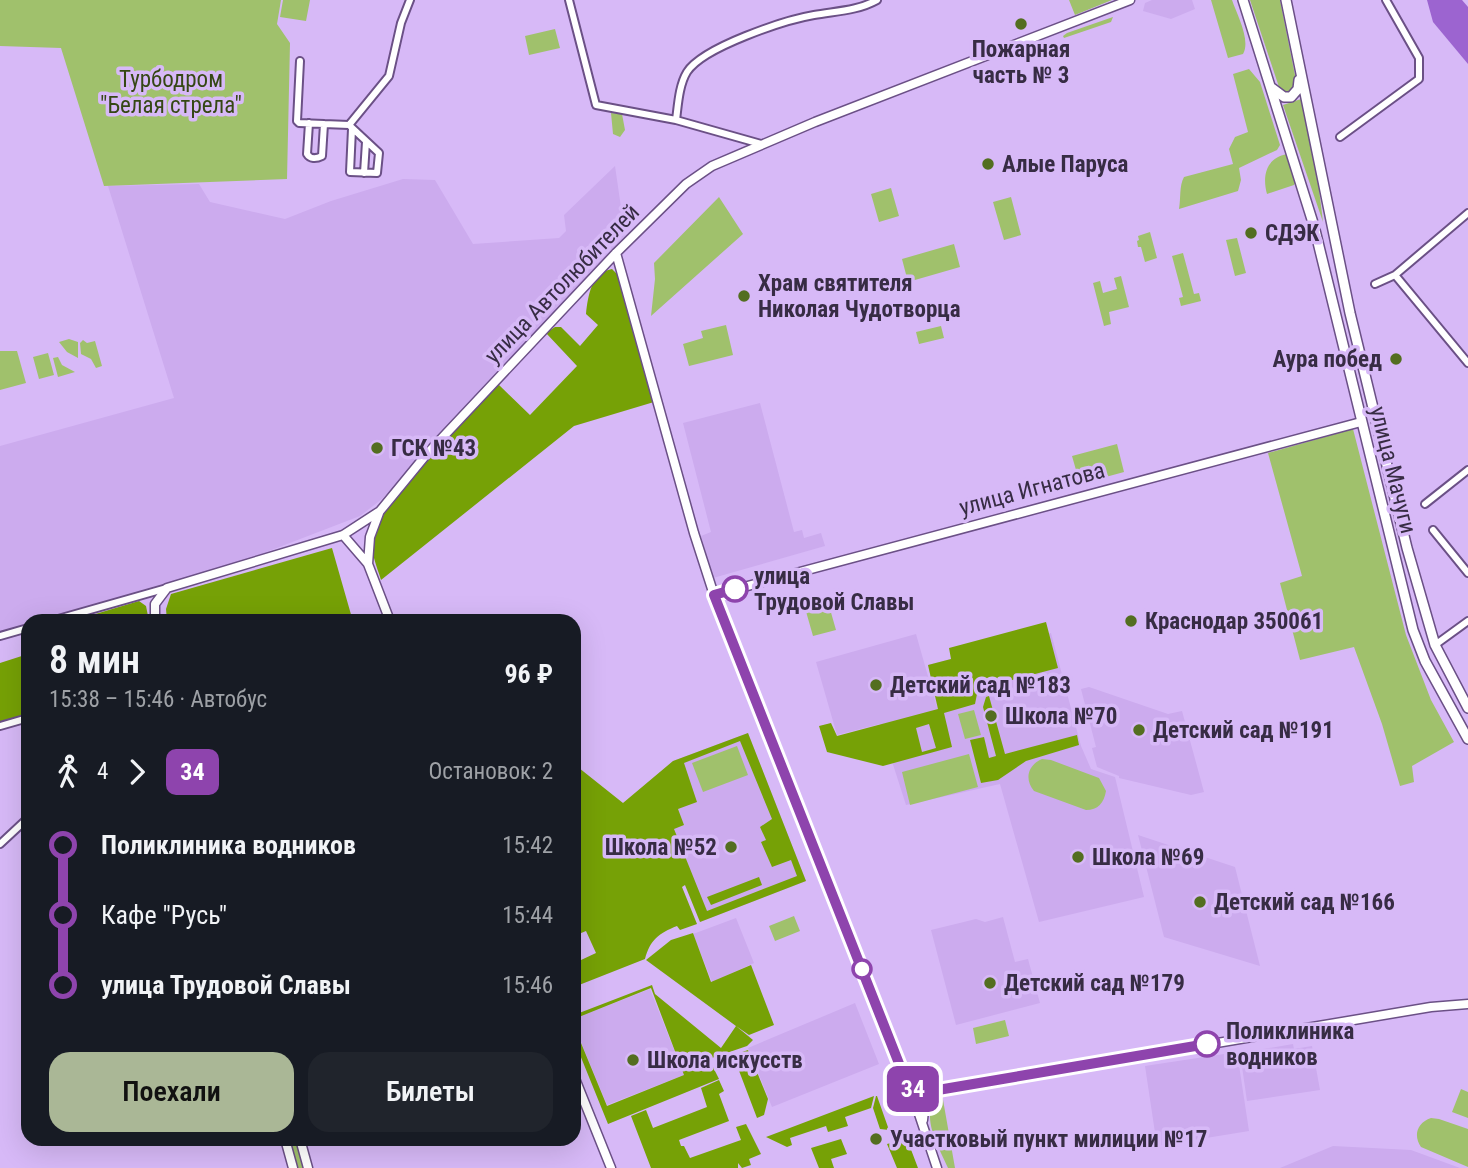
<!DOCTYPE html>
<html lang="ru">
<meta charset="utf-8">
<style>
:root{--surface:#171b24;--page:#20242c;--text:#f1f3f6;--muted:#9ea1a6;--accent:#aab796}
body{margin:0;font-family:"Roboto Condensed",sans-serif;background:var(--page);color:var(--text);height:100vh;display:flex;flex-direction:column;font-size:26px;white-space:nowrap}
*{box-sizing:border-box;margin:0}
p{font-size:23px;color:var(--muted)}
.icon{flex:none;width:38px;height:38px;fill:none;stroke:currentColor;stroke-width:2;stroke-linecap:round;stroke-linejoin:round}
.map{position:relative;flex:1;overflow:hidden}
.details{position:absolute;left:21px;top:614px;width:560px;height:532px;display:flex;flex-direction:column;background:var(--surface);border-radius:21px;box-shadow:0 7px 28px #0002}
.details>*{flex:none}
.badge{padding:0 14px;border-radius:10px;font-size:24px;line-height:46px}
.map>.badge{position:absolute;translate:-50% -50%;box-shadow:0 0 0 4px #fff}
.legs{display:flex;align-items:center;gap:10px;height:77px;padding:0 28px;font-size:23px}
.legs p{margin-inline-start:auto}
.headline{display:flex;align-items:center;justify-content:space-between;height:119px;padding:0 28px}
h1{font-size:38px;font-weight:600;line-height:52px}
.action{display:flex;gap:14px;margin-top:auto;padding:14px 28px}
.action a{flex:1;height:80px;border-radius:21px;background:var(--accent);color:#111;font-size:28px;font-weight:600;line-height:80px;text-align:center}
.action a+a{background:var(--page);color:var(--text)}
ul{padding:0 28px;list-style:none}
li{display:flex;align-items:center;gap:24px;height:70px;font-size:26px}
li i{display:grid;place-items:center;width:10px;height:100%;margin:0 9px;background:currentColor}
li i::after{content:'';width:18px;height:18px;margin:-9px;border:5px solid;border-radius:50%;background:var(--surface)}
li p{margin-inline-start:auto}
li:first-child i{background:linear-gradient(#0000 50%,currentColor 0)}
li:last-child i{background:linear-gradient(currentColor 50%,#0000 0)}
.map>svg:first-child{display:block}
.built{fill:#ccabee}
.green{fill:#a0c16c}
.forest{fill:#76a106;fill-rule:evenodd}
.water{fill:#9c64d0}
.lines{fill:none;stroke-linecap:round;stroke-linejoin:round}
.street-casing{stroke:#6b5086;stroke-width:10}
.secondary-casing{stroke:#6b5086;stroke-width:11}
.primary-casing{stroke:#6b5086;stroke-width:12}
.street{stroke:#fff;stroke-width:6}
.secondary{stroke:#fff;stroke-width:8}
.primary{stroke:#fff;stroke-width:9}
.line-1-casing{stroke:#fff;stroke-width:16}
.line-1{stroke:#8e44ad;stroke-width:10}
.poi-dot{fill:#536e20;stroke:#d7b9f7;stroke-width:2.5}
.stop-1-dot{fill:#fff;stroke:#8e44ad;stroke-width:3.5}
.labels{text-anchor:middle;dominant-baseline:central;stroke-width:7;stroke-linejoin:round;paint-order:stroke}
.poi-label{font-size:23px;font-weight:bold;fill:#372c44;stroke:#d7b9f7;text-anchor:start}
.park-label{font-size:23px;fill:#354714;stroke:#d7b9f7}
.street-label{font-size:23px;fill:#372c44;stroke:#d7b9f7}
.stop-label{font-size:23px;font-weight:bold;fill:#372c44;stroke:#d7b9f7;text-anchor:start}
</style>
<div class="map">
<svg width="1468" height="1168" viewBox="0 0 1468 1168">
<rect width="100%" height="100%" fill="#d7b9f7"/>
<path class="built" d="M1152,0H1192L1195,9L1171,19L1143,11L1145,3Z
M615,166L625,235L382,499L360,516L230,566L38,621H28V624L0,632V446L174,398L108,186L199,184L210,202L285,219L331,201L403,179L435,180L473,244L559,238L566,231L564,215Z
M760,403L794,532L802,530L804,538L821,533L825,546L713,578L701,536L711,532L683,423Z
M1051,633L1081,746L1091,769L1115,777L1144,897L1039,922L1000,784L906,805L880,724L837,735L816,662L916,634L937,708L928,665Z
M1089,687L1168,714L1182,711L1204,792L1191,795L1119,778V776L1097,767L1092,748L1096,747L1081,689Z
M748,733L806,881L700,922L645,786L673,761Z
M1138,835L1235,867L1260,966L1164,937Z
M1003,917L1015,962L1028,959L1040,1003L956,1025L931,930L976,919L985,922Z
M736,918L754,963L712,982L693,934Z
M650,989L684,1075L607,1105L574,1025V1019Z
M855,1003L879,1064L772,1107L748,1048Z
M1293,1044L1294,1049L1312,1046L1320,1090L1247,1101L1240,1053Z
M1237,1052L1249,1131L1157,1146L1145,1066Z
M1333,1146L1411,1150L1460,1168H1280Z"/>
<path class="green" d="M0,0H281L277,24L290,43L287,179L104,186L61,48L0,46Z
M283,0H310L306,21L280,17Z
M1069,0H1112L1075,15Z
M1211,0H1232C1237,15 1251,40 1243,54L1228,58Z
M1250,0H1280L1296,80L1293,91L1288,93L1280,90Z
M1113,17L1111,22L1064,38L1063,36L1067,33Z
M555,29L560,48L529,55L525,36Z
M1249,69L1260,82L1280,145L1277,150L1239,168L1241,180L1238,191L1179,209C1181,198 1179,186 1184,177L1233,164L1229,149L1235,137L1248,132L1233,74Z
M1301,99L1319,189L1323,222L1283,105Z
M611,113L622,114L625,130L620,137L613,134Z
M1287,154L1296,181L1294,185L1267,194C1262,176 1266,158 1287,154Z
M891,188L899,216L879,222L871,194Z
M719,197L743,234L651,316L655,279L654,263Z
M1011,197L1021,235L1004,240L993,202Z
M1150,232L1157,258L1145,262L1141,247H1138L1137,241L1139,240L1138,236Z
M1237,238L1246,273L1235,276L1226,240Z
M954,244L960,267L908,282L902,259Z
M1183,253L1194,294L1199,293L1201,301L1181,306L1179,298L1183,297L1172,256Z
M1121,276L1129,307L1109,312L1111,324L1104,326L1093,283L1100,281L1103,293L1117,289L1114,278Z
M726,325L733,355L689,366L683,344L703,338L701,331Z
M941,326L944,338L919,344L916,332Z
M69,339L78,342V358L67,352L59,342Z
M83,340L87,343L95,341L102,366L96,368L91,359L81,354L80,343Z
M0,351H17L26,383L0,390Z
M48,353L54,375L39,379L33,357Z
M58,357L62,365L75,372L58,377L53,358Z
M1353,429L1406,635L1431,700L1454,742L1412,766L1414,782L1400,786L1382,724L1354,647L1300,660L1280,583L1302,576L1268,453Z
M1117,444L1124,472L1080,484L1072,456Z
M828,602L836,630L813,636L805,608Z
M974,710L981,735L965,739L958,714Z
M737,746L748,775L703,792L692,763Z
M969,754L978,787L910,805L902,772Z
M1042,759L1051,760L1099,778L1106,791C1104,803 1098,810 1086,810L1034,791C1024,779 1028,765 1042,759Z
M794,916L800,931L775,941L769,926Z
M1005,1020L1009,1036L976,1044L973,1028Z
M1461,1089L1468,1092V1118L1452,1112Z
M942,1094L955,1168H948C939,1147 916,1111 942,1094Z
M1431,1118L1439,1119L1468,1129V1167L1421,1147C1413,1135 1417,1123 1431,1118Z
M289,1139H297L305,1168H297Z"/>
<path class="forest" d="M612,269L621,278L654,402L574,426L381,580C379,573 376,566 374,558C370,531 390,501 406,481L498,384L530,415L577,366L546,333L555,327H561L580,346L598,325L586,314C588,296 591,273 612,269Z
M332,548L352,618L341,621H167L166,609L171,594Z
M139,601L146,606L149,621H72Z
M1046,622L1058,668L978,689L975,704L944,713L952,747L883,766L827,752L819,726L831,723L837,736L938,709L928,665L951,659L949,648ZM929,724L936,748L922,752L916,728Z
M28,654V717L0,724V663Z
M989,696L1005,754L1077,735L1079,745L1026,761L998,780L981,783L970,740L984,737L989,758L996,756L983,707L986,697Z
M748,733L806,881L700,922L685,885L682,887L697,924L680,930L677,926C659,933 650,940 645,959L574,987V944L581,960L596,953L586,931L574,936V815L576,814L574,808V764L623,803L673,761ZM740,741L772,819L760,827L766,840L761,842L772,867L791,860L797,876L707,911L674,829L684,825L678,809L697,802L684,763Z
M759,877L762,885L711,905L707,897Z
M693,933L711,982L751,965L774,1025L749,1035L736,1026L753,1040L747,1046L709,1059L719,1079L608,1124L574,1040V1026L607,1106L684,1075L651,988L574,1019V1015L652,985L655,994L721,1048L736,1026L646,960L671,940Z
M748,1050L768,1099L764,1115L757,1118L733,1055Z
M719,1080L724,1091L719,1094L729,1121L679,1140L681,1146H684L690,1158L741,1140L736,1127L746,1124L761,1154L749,1159L751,1165L742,1168L738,1163V1168H651L631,1116L646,1110L653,1128L707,1107L701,1088Z
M874,1096L871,1108L845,1117L848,1126L828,1132L826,1126L790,1138L792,1145L787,1147L766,1137Z
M876,1096H877L889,1130L880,1129L873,1108Z
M841,1139L847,1154L831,1159L834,1168H819L811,1148Z
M907,1139L918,1168H897L887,1144Z"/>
<path class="water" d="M1427,0H1462L1468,7V64L1433,22Z"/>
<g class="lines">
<defs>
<path id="street" d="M569,0L596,105L676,120L761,144
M300,61L297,121L299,123L349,125
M676,120C678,105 679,85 687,72C703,47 785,20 814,15C836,11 857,11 877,0
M309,123L307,154C310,159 316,159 322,156L324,124
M352,129L350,172L377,173L379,153L349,125L389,76L401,23L410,0
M1340,137L1419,79V58L1386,0
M364,173L366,142
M1395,275L1468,363
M1375,284L1395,275L1468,213
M1425,504L1468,470
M1433,530L1468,573
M51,621L167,588
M0,636L28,628
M1435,645L1468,621
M0,726L28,718
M0,844L28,818"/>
<path id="secondary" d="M616,253L694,533L714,595L917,1108L937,1168
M343,535L368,564L390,621
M368,564L370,537L379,513
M714,595L1361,422
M155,621V604L167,588L343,535L380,511L426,455L616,253L686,184L712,166L815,122L1130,0
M574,1076L611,1168
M909,1085L914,1090H938L1431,1007L1468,1004
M923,1120L924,1110L938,1090
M285,1139L293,1168
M300,1139L308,1168"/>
<path id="primary" d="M1243,0L1314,226L1413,630L1425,661L1468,739
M1286,0L1350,313L1407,548L1435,645L1468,708
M1272,88L1284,97H1291L1298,89L1299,80"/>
</defs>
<use href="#street" class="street-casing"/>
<use href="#secondary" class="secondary-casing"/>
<use href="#primary" class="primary-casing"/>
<use href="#street" class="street"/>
<use href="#secondary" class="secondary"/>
<use href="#primary" class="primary"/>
</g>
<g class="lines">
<defs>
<path id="line-1" d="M735,589L714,595L900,1066L911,1088L914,1090H938L1207,1044"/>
</defs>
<use href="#line-1" class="line-1-casing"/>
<use href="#line-1" class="line-1"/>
</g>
<g class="poi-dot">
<circle cx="1021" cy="24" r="7"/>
<circle cx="988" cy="164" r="7"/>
<circle cx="1251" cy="233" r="7"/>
<circle cx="744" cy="296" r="7"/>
<circle cx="1396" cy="359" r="7"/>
<circle cx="377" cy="448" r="7"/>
<circle cx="1131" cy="621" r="7"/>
<circle cx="876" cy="685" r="7"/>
<circle cx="991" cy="716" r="7"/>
<circle cx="1139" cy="730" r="7"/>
<circle cx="731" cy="847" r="7"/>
<circle cx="1078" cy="857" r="7"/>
<circle cx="1200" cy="902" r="7"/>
<circle cx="990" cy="983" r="7"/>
<circle cx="633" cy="1060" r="7"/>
<circle cx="876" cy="1139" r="7"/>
</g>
<g class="stop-1-dot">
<circle cx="735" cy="589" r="12"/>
<circle cx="862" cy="969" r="9"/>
<circle cx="1207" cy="1044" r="12"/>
</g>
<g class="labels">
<g class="poi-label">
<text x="1021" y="49" text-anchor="middle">Пожарная<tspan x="1021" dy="26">часть № 3</tspan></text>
<text x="1002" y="164">Алые Паруса</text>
<text x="1265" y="233">СДЭК</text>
<text x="758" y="283">Храм святителя<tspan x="758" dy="26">Николая Чудотворца</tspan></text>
<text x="1382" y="359" text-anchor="end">Аура побед</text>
<text x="391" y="448">ГСК №43</text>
<text x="1145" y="621">Краснодар 350061</text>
<text x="890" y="685">Детский сад №183</text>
<text x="1005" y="716">Школа №70</text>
<text x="1153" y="730">Детский сад №191</text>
<text x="717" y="847" text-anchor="end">Школа №52</text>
<text x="1092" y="857">Школа №69</text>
<text x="1214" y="902">Детский сад №166</text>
<text x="1004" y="983">Детский сад №179</text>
<text x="647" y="1060">Школа искусств</text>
<text x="890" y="1139">Участковый пункт милиции №17</text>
</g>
<g class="park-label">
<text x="171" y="79">Турбодром<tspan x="171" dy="26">"Белая стрела"</tspan></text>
</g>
<g class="street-label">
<text transform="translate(562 284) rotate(-46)">улица Автолюбителей</text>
<text transform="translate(1393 470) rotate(76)">улица Мачуги</text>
<text transform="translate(1032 489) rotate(-15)">улица Игнатова</text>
</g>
<g class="stop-label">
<text x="754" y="576">улица<tspan x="754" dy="26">Трудовой Славы</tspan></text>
<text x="1226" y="1031">Поликлиника<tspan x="1226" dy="26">водников</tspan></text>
</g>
</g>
</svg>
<b class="badge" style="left:913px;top:1089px;background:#8e44ad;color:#fff">34</b>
<section class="details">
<div class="headline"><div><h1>8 мин</h1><p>15:38 – 15:46 · Автобус</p></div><b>96 ₽</b></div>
<div class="legs"><svg class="icon" aria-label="walk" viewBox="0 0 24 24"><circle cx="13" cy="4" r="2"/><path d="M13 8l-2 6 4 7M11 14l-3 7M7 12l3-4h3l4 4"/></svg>4<svg class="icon" aria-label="forward" viewBox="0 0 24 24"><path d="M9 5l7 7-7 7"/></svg><b class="badge" style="background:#8e44ad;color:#fff">34</b><p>Остановок: 2</p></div>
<ul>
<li><i style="color:#8e44ad"></i><b>Поликлиника водников</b><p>15:42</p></li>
<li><i style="color:#8e44ad"></i><span>Кафе &quot;Русь&quot;</span><p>15:44</p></li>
<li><i style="color:#8e44ad"></i><b>улица Трудовой Славы</b><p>15:46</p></li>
</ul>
<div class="action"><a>Поехали</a><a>Билеты</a></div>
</section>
</div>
